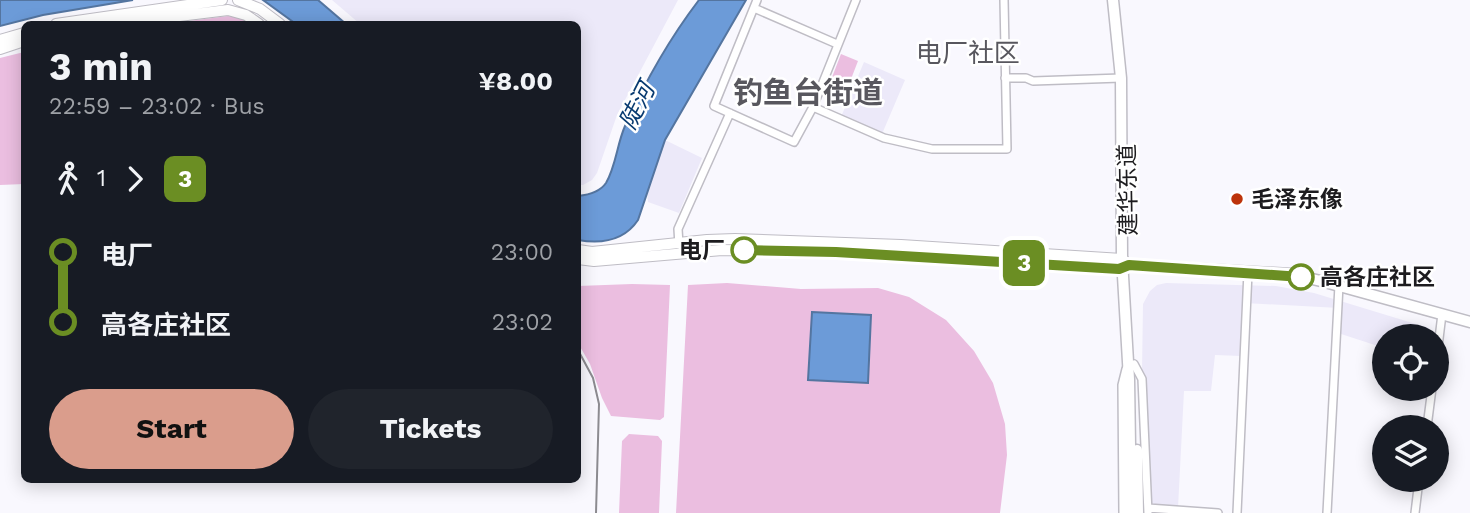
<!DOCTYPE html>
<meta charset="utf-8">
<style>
:root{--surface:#171b24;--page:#20242c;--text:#f1f3f6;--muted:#9ea1a6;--accent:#da9d8c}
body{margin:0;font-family:"Work Sans","Noto Sans SC",sans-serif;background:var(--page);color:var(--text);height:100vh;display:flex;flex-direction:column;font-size:26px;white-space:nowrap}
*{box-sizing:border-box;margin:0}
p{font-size:23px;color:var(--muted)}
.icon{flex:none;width:38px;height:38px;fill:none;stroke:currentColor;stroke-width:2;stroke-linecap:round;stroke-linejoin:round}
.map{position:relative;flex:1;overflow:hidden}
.sheet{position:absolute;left:21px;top:21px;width:560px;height:462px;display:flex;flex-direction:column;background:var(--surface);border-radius:10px;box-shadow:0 4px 18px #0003}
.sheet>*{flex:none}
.badge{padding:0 14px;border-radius:10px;font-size:24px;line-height:46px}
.fabs{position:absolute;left:1372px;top:324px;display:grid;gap:14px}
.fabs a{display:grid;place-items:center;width:77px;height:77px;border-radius:50%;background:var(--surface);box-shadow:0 4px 18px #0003;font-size:35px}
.map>.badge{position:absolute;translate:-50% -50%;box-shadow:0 0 0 4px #fff}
.legs{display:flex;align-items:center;gap:10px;height:77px;padding:0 28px;font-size:23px}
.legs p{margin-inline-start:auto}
.summary{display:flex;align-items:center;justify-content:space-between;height:119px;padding:0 28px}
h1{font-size:38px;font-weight:700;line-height:52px}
.cta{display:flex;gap:14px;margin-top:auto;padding:14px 28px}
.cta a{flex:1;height:80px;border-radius:42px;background:var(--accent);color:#111;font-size:28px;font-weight:700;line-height:80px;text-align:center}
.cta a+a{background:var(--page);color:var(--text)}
ul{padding:0 28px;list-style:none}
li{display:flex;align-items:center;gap:24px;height:70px;font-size:26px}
li i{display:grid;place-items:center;width:10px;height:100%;margin:0 9px;background:currentColor}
li i::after{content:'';width:18px;height:18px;margin:-9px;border:5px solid;border-radius:50%;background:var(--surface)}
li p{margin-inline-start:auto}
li:first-child i{background:linear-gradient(#0000 50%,currentColor 0)}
li:last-child i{background:linear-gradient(currentColor 50%,#0000 0)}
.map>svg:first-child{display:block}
.built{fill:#ece9f9}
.green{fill:#ebbee0}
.water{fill:#6c9bd8;stroke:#5475a0;stroke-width:2}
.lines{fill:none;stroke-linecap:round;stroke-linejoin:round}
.street-casing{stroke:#bfbdc5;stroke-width:10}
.secondary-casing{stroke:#bfbdc5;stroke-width:12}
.primary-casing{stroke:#bfbdc5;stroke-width:13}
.street{stroke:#fff;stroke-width:7}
.secondary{stroke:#fff;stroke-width:10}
.primary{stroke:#fff;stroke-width:10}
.rail{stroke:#8c8b90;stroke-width:2}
.line-1-casing{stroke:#fff;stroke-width:16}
.line-1{stroke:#6b8e23;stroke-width:10}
.poi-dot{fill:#bd330b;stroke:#fff;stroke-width:2.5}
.stop-1-dot{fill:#fff;stroke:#6b8e23;stroke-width:3.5}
.labels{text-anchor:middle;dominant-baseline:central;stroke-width:5;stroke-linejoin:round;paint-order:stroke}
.street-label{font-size:23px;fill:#1d1c1f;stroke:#fff}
.poi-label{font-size:23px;font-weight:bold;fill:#1d1c1f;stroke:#fff;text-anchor:start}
.stop-label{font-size:23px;font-weight:bold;fill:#1d1c1f;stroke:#fff;text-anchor:end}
.water-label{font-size:24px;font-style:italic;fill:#083a70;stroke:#fff}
.quarter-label{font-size:26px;fill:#58575e;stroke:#fff}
.district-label{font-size:30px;font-weight:bold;fill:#58575e;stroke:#fff}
</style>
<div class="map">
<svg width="1470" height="513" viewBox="0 0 1470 513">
<rect width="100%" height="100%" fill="#f9f8fe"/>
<path class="built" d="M332,0H678L617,115L597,173L592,180L583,185H578V24H360Z
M864,62L905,80L882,134L841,117Z
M665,140L702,158L679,213L648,202L647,192Z
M1166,283L1276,286L1314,293L1429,328L1434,336H1384V348L1338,333L1339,308L1244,303L1241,356L1215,355L1211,391H1184L1178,508L1150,505L1146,380L1142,372L1143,304L1150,291L1157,285Z"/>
<path class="green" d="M228,16L240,18L253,24H165Z
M24,52V184L0,185V58Z
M841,54L858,61L846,92L829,85Z
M727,283L801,289L878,288L909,297L946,320L974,351L993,383L1005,424L1007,455L1000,513H676L688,285Z
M632,284L670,285L664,417L660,420L611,416L602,398L590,364L578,343V286Z
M629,434L658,436L662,441L659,513H619L622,441Z"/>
<path class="water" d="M0,0H133L43,15L0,26Z
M263,0H318L346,24H296Z
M699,0H746L665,140L638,220C624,241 601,244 578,240V196C587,195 600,192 606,183C616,166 617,144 625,126C645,82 670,38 699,0Z
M812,312L871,315L868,383L808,380Z"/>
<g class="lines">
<defs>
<path id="street" d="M757,0L714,106L794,142L813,107
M856,0L813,107L884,138L932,149H1007L1004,0
M754,8L837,44
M1005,78H1026L1033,81L1121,78
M679,245L678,229L730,113
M1437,355L1442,314
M1134,364L1142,379L1148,513
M1427,427L1432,388
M1148,508L1218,513
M1123,513L1122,385L1126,369
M1237,513L1248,272
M1327,513L1339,285
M1415,513L1419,480"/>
<path id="secondary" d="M238,0L260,9L280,24
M56,24L222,0
M114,24L228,10L246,15L259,24
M0,40L24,33
M0,49L24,41
M578,250L592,252L707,240L735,239L901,245L1122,259L1130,265L1119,269L836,252L722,250L594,261L578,259"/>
<path id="primary" d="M1113,0L1121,78L1122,259L1129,379L1131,513
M1130,265L1291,274L1325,282L1470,322
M1137,450L1138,513"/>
</defs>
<use href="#street" class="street-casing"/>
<use href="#secondary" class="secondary-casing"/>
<use href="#primary" class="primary-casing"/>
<use href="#street" class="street"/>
<use href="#secondary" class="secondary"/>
<use href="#primary" class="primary"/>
<path class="rail" d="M578,350L593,378L599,404L596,513"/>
</g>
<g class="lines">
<defs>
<path id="line-1" d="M744,250L836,252L1119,269L1129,265L1301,277"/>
</defs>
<use href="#line-1" class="line-1-casing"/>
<use href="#line-1" class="line-1"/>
</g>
<circle class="poi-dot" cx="1237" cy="199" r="7"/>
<g class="stop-1-dot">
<circle cx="744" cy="250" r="12"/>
<circle cx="1301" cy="277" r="12"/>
</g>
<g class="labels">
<g class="street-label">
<text transform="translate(1128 190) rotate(-91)">建华东道</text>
</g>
<g class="poi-label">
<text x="1251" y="199">毛泽东像</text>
</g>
<g class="stop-label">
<text x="725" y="250">电厂</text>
<text x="1320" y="277" text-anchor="start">高各庄社区</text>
</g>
<g class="water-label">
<text transform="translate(637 106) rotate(-63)">陡河</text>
</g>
<g class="quarter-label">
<text x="968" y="53">电厂社区</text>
</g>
<g class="district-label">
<text x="808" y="92">钓鱼台街道</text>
</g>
</g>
</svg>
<div class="fabs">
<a><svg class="icon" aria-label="locate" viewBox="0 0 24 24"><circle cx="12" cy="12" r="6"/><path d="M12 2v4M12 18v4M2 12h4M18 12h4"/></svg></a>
<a><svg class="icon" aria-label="layers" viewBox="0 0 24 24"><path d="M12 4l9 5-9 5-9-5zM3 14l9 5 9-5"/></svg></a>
</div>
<b class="badge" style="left:1024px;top:263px;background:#6b8e23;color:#fff">3</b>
<section class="sheet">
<div class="summary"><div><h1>3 min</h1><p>22:59 – 23:02 · Bus</p></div><b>¥8.00</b></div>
<div class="legs"><svg class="icon" aria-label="walk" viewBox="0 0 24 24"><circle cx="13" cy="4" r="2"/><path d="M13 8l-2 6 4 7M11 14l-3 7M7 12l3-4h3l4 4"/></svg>1<svg class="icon" aria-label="forward" viewBox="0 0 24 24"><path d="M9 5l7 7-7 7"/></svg><b class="badge" style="background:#6b8e23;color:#fff">3</b></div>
<ul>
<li><i style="color:#6b8e23"></i><b>电厂</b><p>23:00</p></li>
<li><i style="color:#6b8e23"></i><b>高各庄社区</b><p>23:02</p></li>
</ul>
<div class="cta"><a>Start</a><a>Tickets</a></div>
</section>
</div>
